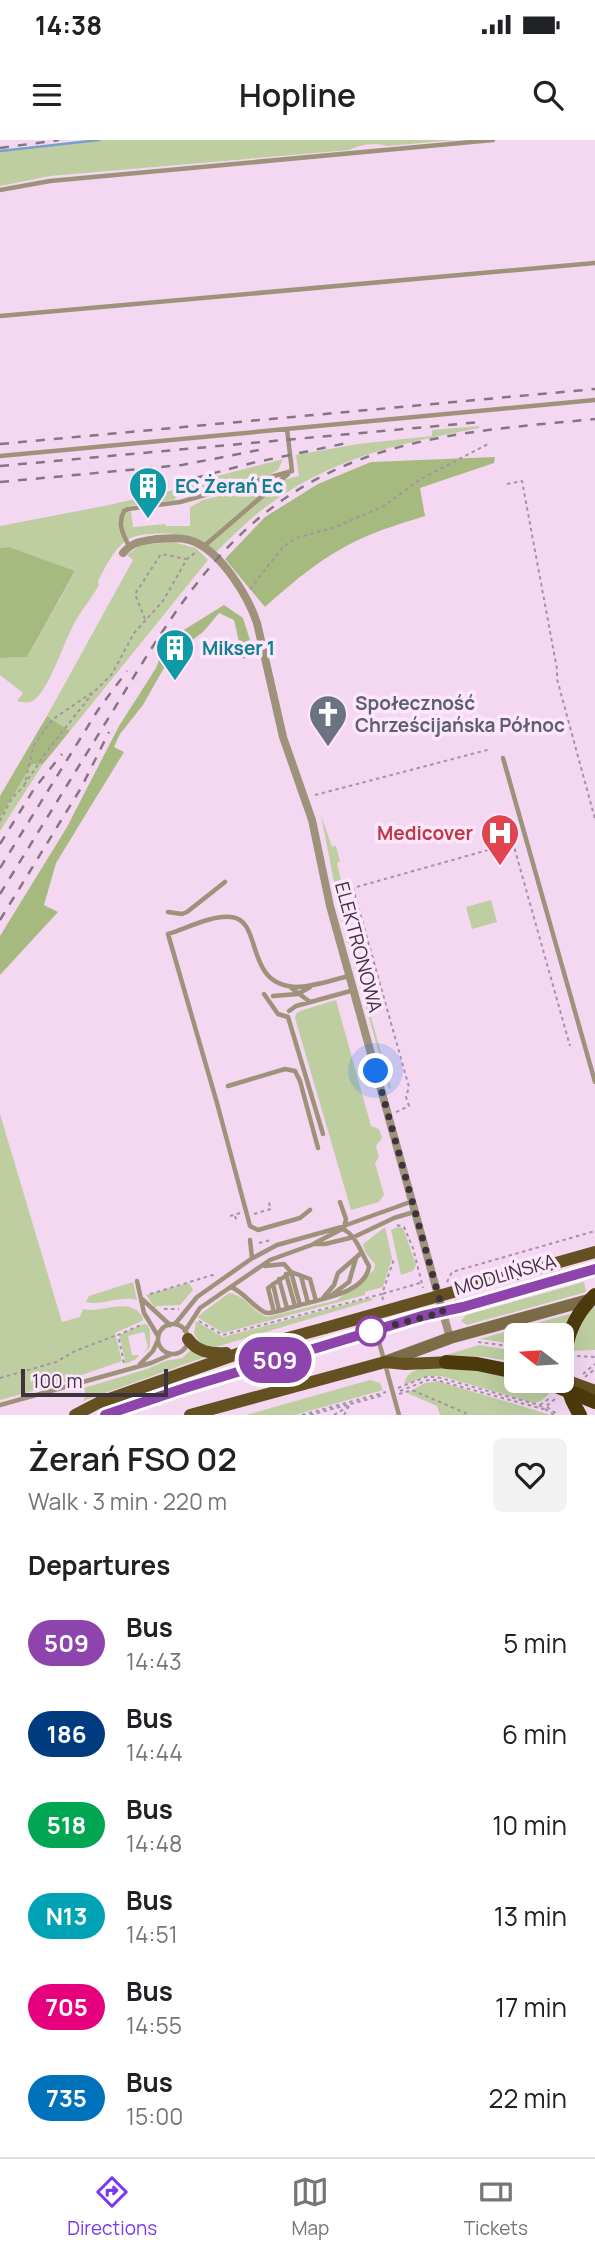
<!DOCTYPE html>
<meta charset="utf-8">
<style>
:root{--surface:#fff;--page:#f2f2f2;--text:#202124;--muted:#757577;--line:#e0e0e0;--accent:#7c3aed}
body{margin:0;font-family:Manrope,sans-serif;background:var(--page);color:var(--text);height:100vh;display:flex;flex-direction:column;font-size:26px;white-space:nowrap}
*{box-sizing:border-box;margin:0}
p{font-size:23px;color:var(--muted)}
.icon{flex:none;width:38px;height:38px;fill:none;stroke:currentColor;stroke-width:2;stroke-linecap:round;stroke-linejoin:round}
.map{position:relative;height:1275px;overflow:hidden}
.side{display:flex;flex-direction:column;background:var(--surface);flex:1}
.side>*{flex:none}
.badge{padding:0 14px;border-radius:23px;font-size:24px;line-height:46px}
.needle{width:46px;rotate:287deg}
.buttons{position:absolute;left:504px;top:1183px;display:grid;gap:14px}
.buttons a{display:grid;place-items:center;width:70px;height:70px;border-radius:10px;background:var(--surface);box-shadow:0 7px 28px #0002;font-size:35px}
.scale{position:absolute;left:21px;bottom:18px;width:147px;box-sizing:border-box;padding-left:7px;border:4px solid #3d333d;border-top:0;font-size:19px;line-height:24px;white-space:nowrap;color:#3d333d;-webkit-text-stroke:5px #fee7fc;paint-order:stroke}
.you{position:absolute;width:35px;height:35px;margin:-18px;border:5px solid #fff;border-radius:50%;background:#1a73e8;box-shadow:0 0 0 10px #1a73e833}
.map>.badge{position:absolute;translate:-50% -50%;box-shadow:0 0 0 4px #fff}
h2{padding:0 28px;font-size:26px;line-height:63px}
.round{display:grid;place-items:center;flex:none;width:74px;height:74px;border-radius:10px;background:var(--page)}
.head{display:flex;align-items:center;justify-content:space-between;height:119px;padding:0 28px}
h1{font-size:33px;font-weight:600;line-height:52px}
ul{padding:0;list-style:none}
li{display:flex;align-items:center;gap:21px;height:91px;padding:0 28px}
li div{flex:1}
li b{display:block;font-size:26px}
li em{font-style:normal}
li .badge{min-width:77px;font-weight:700;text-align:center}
.status{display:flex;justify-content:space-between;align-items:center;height:49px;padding:0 35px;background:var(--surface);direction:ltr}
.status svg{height:19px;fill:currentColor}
header{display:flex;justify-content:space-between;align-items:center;height:91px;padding:0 28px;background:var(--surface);font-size:32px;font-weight:600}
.dock{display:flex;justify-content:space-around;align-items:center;height:98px;border-top:2px solid var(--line);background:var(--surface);font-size:19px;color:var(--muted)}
.dock a{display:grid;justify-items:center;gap:4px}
.dock .active{color:var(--accent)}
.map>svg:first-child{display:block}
.green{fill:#becea1}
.forest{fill:#a6ba80}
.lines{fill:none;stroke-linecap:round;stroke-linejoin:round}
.stream{stroke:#74a1ce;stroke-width:2.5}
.path{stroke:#a692a5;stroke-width:2;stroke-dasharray:3.5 3.5;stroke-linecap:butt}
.service{stroke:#9e927a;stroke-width:4.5}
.minor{stroke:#9e927a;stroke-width:8}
.secondary{stroke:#7c6c48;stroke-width:12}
.primary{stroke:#655021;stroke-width:12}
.motorway{stroke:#4d3a0c;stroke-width:14}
.rail{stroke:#867585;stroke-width:2.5;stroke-dasharray:9 9;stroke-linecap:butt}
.primary-bridge{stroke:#655021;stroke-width:12}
.motorway-bridge{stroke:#4d3a0c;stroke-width:14}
.line-casing{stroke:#fff;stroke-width:16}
.line{stroke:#8e44ad;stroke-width:10}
.walk{stroke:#3d333d;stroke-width:7;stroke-dasharray:0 12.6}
.stop-dot{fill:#fff;stroke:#8e44ad;stroke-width:3.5}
.labels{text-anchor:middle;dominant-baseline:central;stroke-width:7;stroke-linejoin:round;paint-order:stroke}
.culture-label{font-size:19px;font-weight:bold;fill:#0d838f;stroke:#fee7fc;text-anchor:start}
.worship-label{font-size:19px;font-weight:bold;fill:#5b616d;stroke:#fee7fc;text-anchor:start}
.health-label{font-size:19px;font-weight:bold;fill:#be3a42;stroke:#fee7fc;text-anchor:end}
.street-label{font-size:19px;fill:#3d333d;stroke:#fee7fc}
</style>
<div class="status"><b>14:38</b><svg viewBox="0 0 49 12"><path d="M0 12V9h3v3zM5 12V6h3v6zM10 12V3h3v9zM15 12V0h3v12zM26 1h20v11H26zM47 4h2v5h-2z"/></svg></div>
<header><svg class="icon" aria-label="menu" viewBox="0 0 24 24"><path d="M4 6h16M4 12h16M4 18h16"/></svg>Hopline<svg class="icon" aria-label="search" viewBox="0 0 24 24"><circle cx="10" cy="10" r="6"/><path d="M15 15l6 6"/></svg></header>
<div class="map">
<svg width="595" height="1275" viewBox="0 0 595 1275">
<rect width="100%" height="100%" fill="#f4d8f2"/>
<path class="green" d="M99,0H455L387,6C378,3 359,4 350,10L50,36L0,46V11Z
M479,286V288C397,304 332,317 263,369C246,382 231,398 215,413C210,407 205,402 198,399C183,392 140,391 127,400C113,410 106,426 98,441L99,445C92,458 82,469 75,482C65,499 49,550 34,560C29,564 23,562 17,561L23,553L0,535V518L27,517L75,432L9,407L0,408V386L109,365L178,349L177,356L174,360L128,366V370L131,372L133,387L165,384L166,386H190V367L203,360L299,336L296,315L358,304L432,296V290Z
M283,319L278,330L269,335L196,355L190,354L186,347V344Z
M173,402L196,408L208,420L70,591L47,576L133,420L127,415L140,405Z
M32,624H43L0,691V678Z
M321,675L332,707L336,706L340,721L337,723L341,740L334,742Z
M336,760H338L391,948L389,949Z
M491,760L497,782L472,789L466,767Z
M336,860L371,986L379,989L382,998L376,1006L379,1017L375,1023L384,1055L379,1062L351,1070L295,878L296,874L300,871Z
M0,974L62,1182L80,1177L83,1169C103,1174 131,1155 143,1178L142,1181L115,1193L122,1221L76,1237V1239L0,1260Z
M385,1087L392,1118L383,1147L365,1152V1155L223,1193L197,1177L229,1153C247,1156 251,1171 267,1177L337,1160L374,1130L375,1124L365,1112L363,1104Z
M398,1087L403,1088L416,1125L413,1131L401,1135L391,1090Z
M133,1142L137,1160C119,1155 103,1166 86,1162L89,1156Z
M584,1142L586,1152L467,1185L461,1181L466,1175Z
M189,1143L193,1150L180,1165L157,1166L155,1168L146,1155Z
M370,1158L373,1160L216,1207L202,1205L194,1194L196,1181L223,1197Z
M595,1167V1210L562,1211V1195H516V1204L479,1199Z
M144,1184L147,1185L150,1190V1207L144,1213L148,1206L144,1192L128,1196L132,1215H139L136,1219L126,1224L119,1195Z
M479,1205L516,1211V1222L484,1217L446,1215Z
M191,1210L205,1217L83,1261L86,1255L84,1248L147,1229L165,1221L182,1218Z
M438,1228L478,1231L514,1238L516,1241H523L552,1251L541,1261L534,1263L441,1236H427L404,1245C407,1227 423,1229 438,1228Z
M370,1240L380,1243L383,1250L295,1275H246Z
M437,1241L538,1271L550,1275H440L437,1266L407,1253L425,1243Z"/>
<path class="forest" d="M495,317L494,323L420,348L425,376C403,383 379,390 358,400C322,417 294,441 265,467L225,419L265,377L318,344L371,322Z
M9,407L75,431L27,517L0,518V408Z
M224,465L243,478L254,513L243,519L234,480L219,473L204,491L176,513L165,526L143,565L120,594L114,607L124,612L56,723L44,765L58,772L0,835V796L67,687L119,586L156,528L166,501Z
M47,576L70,591L43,624H32L0,678V656Z"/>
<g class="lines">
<path class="stream" d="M0,11L99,0"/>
<path class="path" d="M507,344L522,341L557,529V539L595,679
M250,449L283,407L296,398L333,388L382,367L421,339L488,304
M145,479L135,454L161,414L186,419
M24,645L47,611L92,554
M315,655L491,609
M0,681L12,658L24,646L34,605L53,579L96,550L112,534L134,493L163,461L187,419L196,412
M396,972L409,966L406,957L409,947L353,748L513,703L570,906
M254,1074L271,1069L268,1060
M230,1076L240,1073
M235,1076L237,1082
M397,1085L404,1087L413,1108L423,1148
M259,1103L271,1100
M447,1142L452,1132L595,1091
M150,1154L216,1134
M383,1160L382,1154L420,1143
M164,1169H179
M199,1181L223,1195L382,1154L394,1119
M478,1202L516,1207
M577,1216L595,1217
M124,1223L118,1195L143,1184
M583,1234L595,1224
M585,1237L595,1229
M0,1238L56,1222L75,1211L117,1195
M398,1248L426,1237H437L539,1265L554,1275
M400,1251L428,1240H436L543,1269L556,1258
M399,1254L412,1250L470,1275
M540,1265L550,1258
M547,1267L558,1275
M302,1275L386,1252
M310,1275L384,1255
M334,1275L349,1266
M344,1275L349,1266"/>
<path class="service" d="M0,50L50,41L493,0
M0,176L595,123
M287,289L292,331
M0,316L595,260
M129,406C123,394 117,384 124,371L128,369L180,362L292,331
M203,407L288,334
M503,618L595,942
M168,772L182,774L187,772L225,742
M290,847L310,862
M264,854L278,874L288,877L323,994
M273,856L298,854L310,847
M289,871L296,866L354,850
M228,946L285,929L295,931L300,941L318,1008
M310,1070L300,1078L258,1090L250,1086L217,963L168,794C187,788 212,775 231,777C264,780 243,845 296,847C313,847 332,840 349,836
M250,1100L252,1118
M315,1103L344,1088L346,1079L340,1062
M265,1126L284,1124L291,1132L300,1165C321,1159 366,1153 369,1126C361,1113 356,1094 341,1088
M286,1134L295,1166
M301,1136L308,1163
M279,1139L287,1168
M137,1141L144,1173L158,1196
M273,1144L279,1170
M231,1147C243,1151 258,1172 267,1173C277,1173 291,1167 300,1165
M329,1157L349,1142L356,1118
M323,1158L334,1145L338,1133L360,1114
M142,1159L170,1185
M274,1172L268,1148L291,1132L310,1139L316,1161
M175,1184L197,1157L251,1119L277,1105L338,1088L413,1061
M158 1199a15 15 0 1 1 30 0a15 15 0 1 1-30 0Z
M185,1191L200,1168L270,1120L314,1104H325L354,1097L394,1078L414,1072
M376,1191L399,1275
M140,1224L153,1211L158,1200
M0,1265L151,1223L172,1214"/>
<path class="minor" d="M123,413C133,401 143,401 157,399C170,398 183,397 195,402C222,414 248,456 257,483L283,597L312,680L330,766L450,1198"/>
<path class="secondary" d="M385,1222L450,1198L592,1159
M105,1275L188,1247L422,1176L463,1167L595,1129"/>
<path class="primary" d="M188,1199C197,1212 211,1214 226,1213
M255,1207L325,1188
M562,1239L595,1251
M75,1275L98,1263L260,1206
M190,1275L385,1222L405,1224L453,1222"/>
<path class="motorway" d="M446,1222L477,1224L516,1232
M544,1241L595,1262"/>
<path class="rail" d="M0,8L59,0
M0,304L595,249
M0,326L481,282
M0,342L182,325L259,310
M142,352L252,323L347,303
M0,704L34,649L62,614
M0,728L98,570L127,531
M0,754C37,694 74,634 111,574C176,468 230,372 351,323C428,292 513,287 595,279
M0,780L81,648L109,592"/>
<path class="primary-bridge" d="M325,1188L595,1112"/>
<path class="motorway-bridge" d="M580,1275C555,1236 561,1187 595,1155"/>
</g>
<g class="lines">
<defs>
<path id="line" d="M105,1275L188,1247L422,1176L463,1167L595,1129"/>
</defs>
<use href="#line" class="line-casing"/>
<use href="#line" class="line"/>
<path class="walk" d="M371,1191L443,1172L376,931"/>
</g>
<defs>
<symbol id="building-pin" viewBox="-11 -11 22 30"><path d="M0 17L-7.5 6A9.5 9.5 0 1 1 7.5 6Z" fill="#0f9aa8" stroke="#fee7fc"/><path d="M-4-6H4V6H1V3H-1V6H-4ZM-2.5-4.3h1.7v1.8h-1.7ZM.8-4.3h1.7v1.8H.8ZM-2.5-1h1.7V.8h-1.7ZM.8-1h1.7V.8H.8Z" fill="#fff"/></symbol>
<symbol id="church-pin" viewBox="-11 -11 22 30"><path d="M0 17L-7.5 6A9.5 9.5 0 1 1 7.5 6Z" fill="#6b7280" stroke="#fee7fc"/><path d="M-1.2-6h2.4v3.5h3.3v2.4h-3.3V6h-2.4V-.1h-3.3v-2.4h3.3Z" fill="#fff"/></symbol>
<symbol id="hospital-pin" viewBox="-11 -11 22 30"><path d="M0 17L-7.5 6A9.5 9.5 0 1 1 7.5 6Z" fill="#e0444e" stroke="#fee7fc"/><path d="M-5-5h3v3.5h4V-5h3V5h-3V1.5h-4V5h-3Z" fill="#fff"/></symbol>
</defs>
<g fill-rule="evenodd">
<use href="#building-pin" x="126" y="324" width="44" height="60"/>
<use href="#building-pin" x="153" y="486" width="44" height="60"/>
<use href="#church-pin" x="306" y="552" width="44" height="60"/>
<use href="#hospital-pin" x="478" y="671" width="44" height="60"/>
</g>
<circle class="stop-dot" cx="371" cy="1191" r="14"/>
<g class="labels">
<g class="culture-label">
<text x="175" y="346">EC Żerań Ec</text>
<text x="202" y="508">Mikser 1</text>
</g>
<g class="worship-label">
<text x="355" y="563">Społeczność<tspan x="355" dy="22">Chrześcijańska Północ</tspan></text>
</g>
<g class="health-label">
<text x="473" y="693">Medicover</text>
</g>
<g class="street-label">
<text transform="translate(359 807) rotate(75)">ELEKTRONOWA</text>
<text transform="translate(505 1134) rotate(-16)">MODLIŃSKA</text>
</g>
</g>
</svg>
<div class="buttons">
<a><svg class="needle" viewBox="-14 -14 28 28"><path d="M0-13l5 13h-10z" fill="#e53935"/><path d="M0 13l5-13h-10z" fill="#757577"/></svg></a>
</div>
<div class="scale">100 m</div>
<div class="you" style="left:376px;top:931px"></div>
<b class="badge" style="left:275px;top:1220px;background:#8e44ad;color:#fff">509</b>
</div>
<section class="side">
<div class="head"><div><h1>Żerań FSO 02</h1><p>Walk · 3 min · 220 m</p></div><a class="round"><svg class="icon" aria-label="heart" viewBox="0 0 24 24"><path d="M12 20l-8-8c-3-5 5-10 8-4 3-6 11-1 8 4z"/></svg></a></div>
<h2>Departures</h2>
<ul>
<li><span class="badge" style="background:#8e44ad;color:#fff">509</span><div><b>Bus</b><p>14:43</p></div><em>5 min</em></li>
<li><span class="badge" style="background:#003b80;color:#fff">186</span><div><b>Bus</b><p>14:44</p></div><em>6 min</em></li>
<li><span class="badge" style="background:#00a651;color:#fff">518</span><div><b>Bus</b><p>14:48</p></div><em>10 min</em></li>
<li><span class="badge" style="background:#00a3b4;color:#fff">N13</span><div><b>Bus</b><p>14:51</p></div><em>13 min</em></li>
<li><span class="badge" style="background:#e6007e;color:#fff">705</span><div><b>Bus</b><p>14:55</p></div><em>17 min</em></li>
<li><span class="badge" style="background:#0072bc;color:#fff">735</span><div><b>Bus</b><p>15:00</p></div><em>22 min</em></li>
</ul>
</section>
<nav class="dock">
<a class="active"><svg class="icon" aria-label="directions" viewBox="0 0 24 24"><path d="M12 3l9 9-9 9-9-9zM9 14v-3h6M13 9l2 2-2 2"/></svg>Directions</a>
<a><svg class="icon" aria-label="map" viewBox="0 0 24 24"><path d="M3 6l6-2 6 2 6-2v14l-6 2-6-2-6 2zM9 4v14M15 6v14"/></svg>Map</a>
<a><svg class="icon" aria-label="tickets" viewBox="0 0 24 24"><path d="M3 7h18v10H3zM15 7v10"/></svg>Tickets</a>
</nav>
